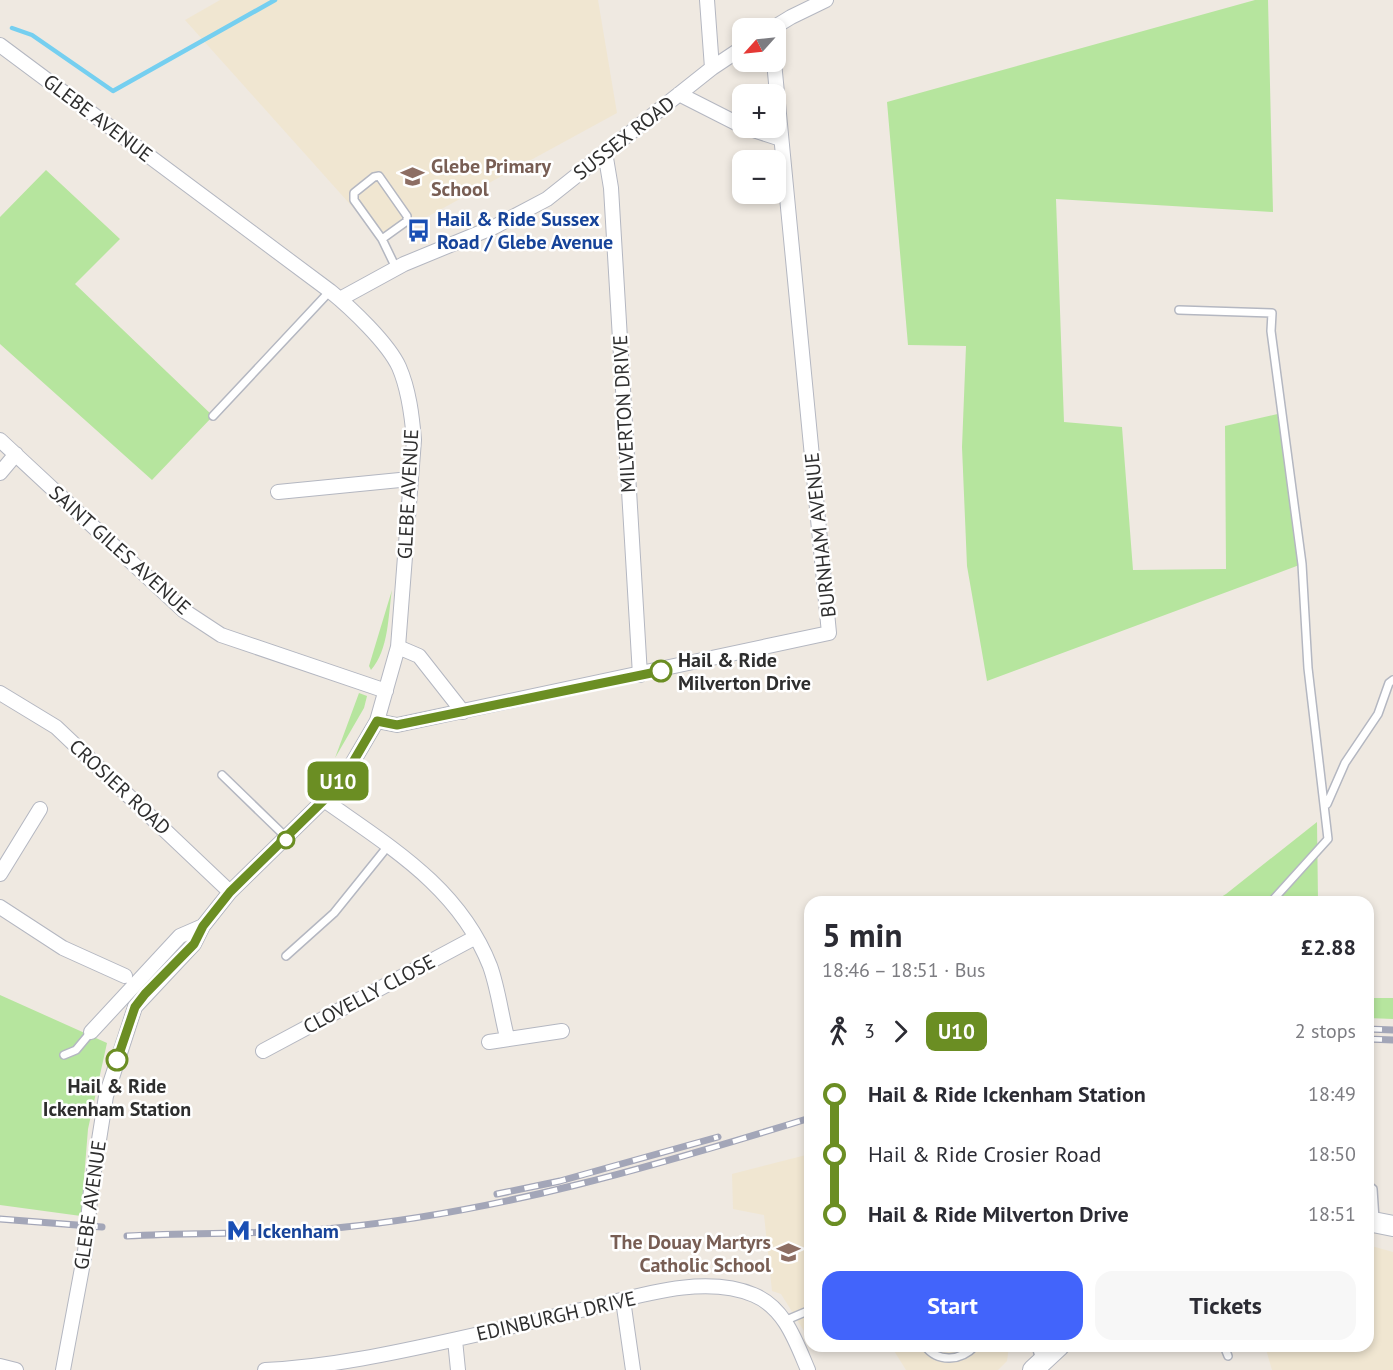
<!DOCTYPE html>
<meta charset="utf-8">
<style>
:root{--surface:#fff;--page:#f7f7f7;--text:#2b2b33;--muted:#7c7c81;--accent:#4264fb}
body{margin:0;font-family:"PT Sans",sans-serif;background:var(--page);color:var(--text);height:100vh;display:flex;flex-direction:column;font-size:22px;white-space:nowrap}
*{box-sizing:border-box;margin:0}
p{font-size:20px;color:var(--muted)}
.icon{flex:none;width:33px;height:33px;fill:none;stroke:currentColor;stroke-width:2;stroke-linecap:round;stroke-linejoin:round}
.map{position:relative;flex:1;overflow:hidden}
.details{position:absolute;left:804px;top:896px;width:570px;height:456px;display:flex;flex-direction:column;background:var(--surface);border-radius:18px;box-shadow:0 3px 9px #0003}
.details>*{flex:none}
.badge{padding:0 12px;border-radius:9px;font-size:21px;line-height:39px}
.needle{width:39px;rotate:243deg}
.fabs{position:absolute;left:732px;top:18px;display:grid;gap:12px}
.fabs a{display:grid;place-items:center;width:54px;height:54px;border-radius:12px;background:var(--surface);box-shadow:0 3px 9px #0003;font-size:30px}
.map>.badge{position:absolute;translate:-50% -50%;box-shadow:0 0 0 3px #fff}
.legs{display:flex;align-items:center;gap:9px;height:66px;padding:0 18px;font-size:20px}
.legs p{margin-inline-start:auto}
.head{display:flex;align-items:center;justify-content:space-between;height:102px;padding:0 18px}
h1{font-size:33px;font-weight:600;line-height:45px}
.primary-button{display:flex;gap:12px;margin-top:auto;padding:12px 18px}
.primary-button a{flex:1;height:69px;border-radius:18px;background:var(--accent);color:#fff;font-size:24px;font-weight:600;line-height:69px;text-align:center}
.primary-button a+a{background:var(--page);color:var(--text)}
ul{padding:0 18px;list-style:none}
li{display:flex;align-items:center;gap:21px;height:60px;font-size:22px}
li i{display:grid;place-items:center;width:9px;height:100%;margin:0 8px;background:currentColor}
li i::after{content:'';width:15px;height:15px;margin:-8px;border:4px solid;border-radius:50%;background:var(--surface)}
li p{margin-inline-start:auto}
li:first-child i{background:linear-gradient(#0000 50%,currentColor 0)}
li:last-child i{background:linear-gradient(currentColor 50%,#0000 0)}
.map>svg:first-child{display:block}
.education{fill:#f0e6d1}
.green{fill:#b6e59e}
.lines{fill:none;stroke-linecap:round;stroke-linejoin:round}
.stream{stroke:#75cff0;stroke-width:4.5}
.lane-casing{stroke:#b4b7c1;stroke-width:10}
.street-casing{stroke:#b4b7c1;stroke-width:16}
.secondary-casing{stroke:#b4b7c1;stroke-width:22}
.lane{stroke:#fff;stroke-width:7}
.street{stroke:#fff;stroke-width:14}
.secondary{stroke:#fff;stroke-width:20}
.rail-casing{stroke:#a3a6b8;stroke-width:7}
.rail{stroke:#fff;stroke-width:4.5;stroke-dasharray:14;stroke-linecap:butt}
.street-bridge-casing{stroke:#b4b7c1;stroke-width:16;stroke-linecap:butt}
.street-bridge{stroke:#fff;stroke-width:14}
.line-1-casing{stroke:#fff;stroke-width:14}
.line-1{stroke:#6b8e23;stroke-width:9}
.stop-1-dot{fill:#fff;stroke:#6b8e23;stroke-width:3}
.labels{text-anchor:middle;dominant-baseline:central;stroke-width:5;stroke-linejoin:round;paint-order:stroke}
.street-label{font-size:20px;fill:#2e2e2e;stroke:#fff}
.education-label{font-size:20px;font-weight:bold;fill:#785e54;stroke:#fff;text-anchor:start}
.transit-label{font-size:20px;font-weight:bold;fill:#164399;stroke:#fff;text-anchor:start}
.stop-label{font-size:20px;font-weight:bold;fill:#2e2e2e;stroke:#fff;text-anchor:start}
</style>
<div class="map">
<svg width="1393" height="1370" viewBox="0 0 1393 1370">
<rect width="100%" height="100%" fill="#efe9e1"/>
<path class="education" d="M220,0H598L617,113L383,241L185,20Z
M810,1154V1329L804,1331L781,1294L772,1291L764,1215L733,1209L732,1174Z
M1368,1245L1393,1252V1370H1272L1265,1346H1368Z
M891,1346H1009L1007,1361L998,1370H906Z"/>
<path class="green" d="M1255,0H1268L1273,212L1056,199L1064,422L1122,427L1133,570L1226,569L1225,426L1282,413L1302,564L987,681L967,566L962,447L966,346L908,345L887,102Z
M46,170L120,239L75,284L213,416L152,480L0,344V217Z
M392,590C388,615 389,650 371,670L369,666Z
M359,693L367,696L364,708L335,758Z
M1317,822L1318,901L1213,902L1226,894Z
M0,995L107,1043L88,1129L81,1216L0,1205Z
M1368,998H1393V1019L1368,1018Z"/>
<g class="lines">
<path class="stream" d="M12,28L32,35L113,91L275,0"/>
<defs>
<path id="lane" d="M382,239L354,200V193L374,177L379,176L407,216V221L382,239L396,268
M1179,310L1272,313L1271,331L1302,564L1308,668L1328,839L1271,902
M213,416L330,291
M222,775L287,838
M1327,804L1345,763L1378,714L1389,683L1393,680
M286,956L334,913L388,846
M64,1055L76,1050L91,1032
M1368,1185L1373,1189L1375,1220
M784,1321L810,1310
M925,1346C938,1363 961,1361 975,1346
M1036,1346L1040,1360
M1224,1346L1228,1356"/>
<path id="street" d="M707,0L712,68
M773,28L791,17L826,0
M0,45L330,291C351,308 388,343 399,367C409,390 412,416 414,440L398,647L377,721L353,762L324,800L230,892L203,926L194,944L135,1007L106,1096L91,1190
M679,94L742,126
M747,128L781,139
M605,152L611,188L640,675
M340,299L404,264L494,227L547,199L712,68L742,48
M0,440L183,610L221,635L386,691
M0,473L16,454
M278,492L410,479
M398,647L419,656L463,712
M0,693L56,727L230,892
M377,721L397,725L829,633L774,62
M324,800C390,847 459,887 490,966C498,988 501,1014 507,1037
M0,874L40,809
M0,907L63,948L125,976
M91,1032L180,936L203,926
M489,1042L562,1031
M263,1051L476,937
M623,1300L633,1370
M455,1340L458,1370
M0,1366L16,1370
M63,1370L85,1252
M265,1370C329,1367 394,1353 457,1339C498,1330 539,1320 581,1310C633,1298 702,1273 754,1295C785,1308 796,1342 808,1370"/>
<path id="secondary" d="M1368,1221L1393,1226
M1033,1370L1059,1346"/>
</defs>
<use href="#lane" class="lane-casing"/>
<use href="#street" class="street-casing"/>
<use href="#secondary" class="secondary-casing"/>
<use href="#lane" class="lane"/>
<use href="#street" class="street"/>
<use href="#secondary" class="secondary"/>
<defs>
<path id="rail" d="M1368,1029L1393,1030
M1368,1039L1393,1040
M497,1194L560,1181L718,1137
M0,1219L102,1227
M127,1236C197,1232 266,1235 336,1228C499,1212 655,1166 810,1118"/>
</defs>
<use href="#rail" class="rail-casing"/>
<use href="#rail" class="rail"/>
<defs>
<path id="street-bridge" d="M85,1252L91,1190"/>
</defs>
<use href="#street-bridge" class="street-bridge-casing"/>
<use href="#street-bridge" class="street-bridge"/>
</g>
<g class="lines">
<defs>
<path id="line-1" d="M117,1060L135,1007L145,994L194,944L203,926L230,892L324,800L353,762L377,721L397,725L661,671"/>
</defs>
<use href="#line-1" class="line-1-casing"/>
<use href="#line-1" class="line-1"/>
</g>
<defs>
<symbol id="school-bare" viewBox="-9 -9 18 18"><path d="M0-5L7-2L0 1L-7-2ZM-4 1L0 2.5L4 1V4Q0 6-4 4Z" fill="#8d6e63" stroke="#fff" stroke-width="2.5" paint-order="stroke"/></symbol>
<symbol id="bus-bare" viewBox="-9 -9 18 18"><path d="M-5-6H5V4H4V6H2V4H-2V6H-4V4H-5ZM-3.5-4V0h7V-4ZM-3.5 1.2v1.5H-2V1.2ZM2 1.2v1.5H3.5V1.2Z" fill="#1a4fb4" stroke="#fff" stroke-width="2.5" paint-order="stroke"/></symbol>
<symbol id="metro-bare" viewBox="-9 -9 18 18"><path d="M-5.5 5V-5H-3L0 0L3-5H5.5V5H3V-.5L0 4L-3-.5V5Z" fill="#1a4fb4" stroke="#fff" stroke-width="2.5" paint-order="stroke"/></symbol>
</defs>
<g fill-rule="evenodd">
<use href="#school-bare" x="396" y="160" width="33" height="33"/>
<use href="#bus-bare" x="402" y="214" width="33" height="33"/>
<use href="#metro-bare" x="222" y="1214" width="33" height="33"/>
<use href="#school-bare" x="772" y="1236" width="33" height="33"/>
</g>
<g class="stop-1-dot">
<circle cx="661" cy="671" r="10"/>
<circle cx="286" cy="840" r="8"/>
<circle cx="117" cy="1060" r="10"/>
</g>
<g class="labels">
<g class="street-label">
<text transform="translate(98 118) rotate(37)">GLEBE AVENUE</text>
<text transform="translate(624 138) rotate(-38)">SUSSEX ROAD</text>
<text transform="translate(624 414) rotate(-93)">MILVERTON DRIVE</text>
<text transform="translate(408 494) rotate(-87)">GLEBE AVENUE</text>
<text transform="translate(820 535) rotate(-96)">BURNHAM AVENUE</text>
<text transform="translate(120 550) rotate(42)">SAINT GILES AVENUE</text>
<text transform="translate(120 787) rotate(43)">CROSIER ROAD</text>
<text transform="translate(369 994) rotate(-28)">CLOVELLY CLOSE</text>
<text transform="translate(90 1205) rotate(-82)">GLEBE AVENUE</text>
<text transform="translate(556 1316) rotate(-13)">EDINBURGH DRIVE</text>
</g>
<g class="education-label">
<text x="431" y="166">Glebe Primary<tspan x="431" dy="23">School</tspan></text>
<text x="771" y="1242" text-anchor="end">The Douay Martyrs<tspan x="771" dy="23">Catholic School</tspan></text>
</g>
<g class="transit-label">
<text x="437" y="219">Hail &amp; Ride Sussex<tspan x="437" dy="23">Road / Glebe Avenue</tspan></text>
<text x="257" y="1231">Ickenham</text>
</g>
<g class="stop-label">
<text x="678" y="660">Hail &amp; Ride<tspan x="678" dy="23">Milverton Drive</tspan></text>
<text x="117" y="1086" text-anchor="middle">Hail &amp; Ride<tspan x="117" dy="23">Ickenham Station</tspan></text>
</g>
</g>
</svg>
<div class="fabs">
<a><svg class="needle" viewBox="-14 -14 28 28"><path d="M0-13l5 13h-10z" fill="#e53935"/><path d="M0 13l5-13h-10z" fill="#7c7c81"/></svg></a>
<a>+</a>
<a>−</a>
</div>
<b class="badge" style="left:338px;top:781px;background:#6b8e23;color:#fff">U10</b>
<section class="details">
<div class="head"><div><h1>5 min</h1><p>18:46 – 18:51 · Bus</p></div><b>£2.88</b></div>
<div class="legs"><svg class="icon" aria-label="walk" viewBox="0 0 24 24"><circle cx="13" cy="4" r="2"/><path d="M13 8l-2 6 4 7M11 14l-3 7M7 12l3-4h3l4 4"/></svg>3<svg class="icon" aria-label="forward" viewBox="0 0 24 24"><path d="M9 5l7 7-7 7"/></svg><b class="badge" style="background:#6b8e23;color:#fff">U10</b><p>2 stops</p></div>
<ul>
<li><i style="color:#6b8e23"></i><b>Hail &amp; Ride Ickenham Station</b><p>18:49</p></li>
<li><i style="color:#6b8e23"></i><span>Hail &amp; Ride Crosier Road</span><p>18:50</p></li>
<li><i style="color:#6b8e23"></i><b>Hail &amp; Ride Milverton Drive</b><p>18:51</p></li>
</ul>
<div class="primary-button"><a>Start</a><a>Tickets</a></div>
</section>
</div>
